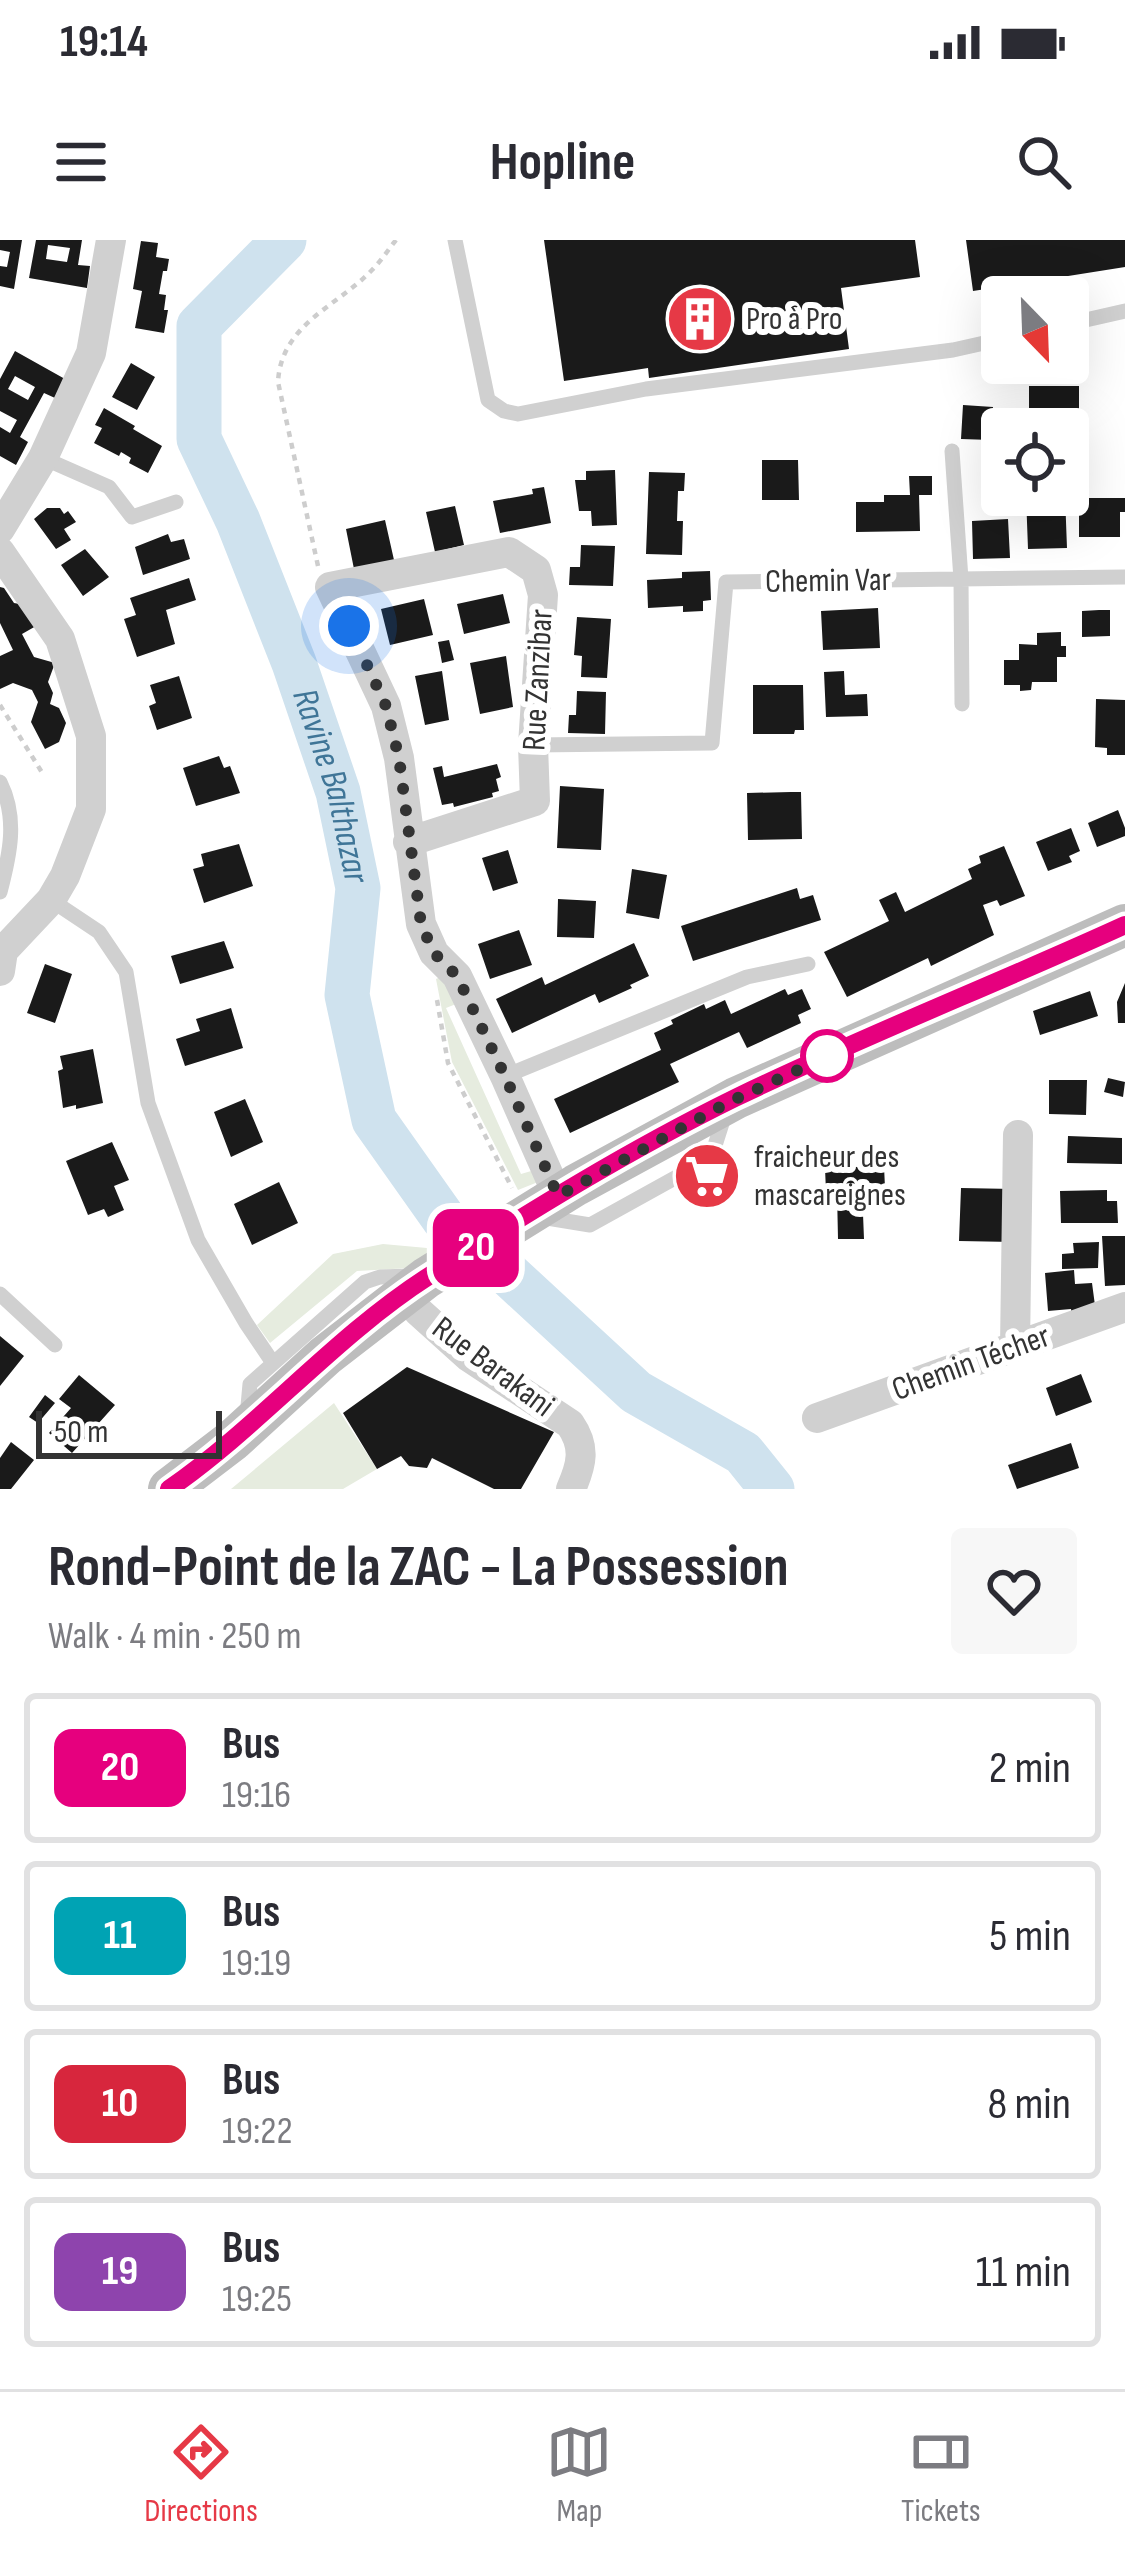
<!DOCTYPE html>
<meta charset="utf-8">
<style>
:root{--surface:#fff;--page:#f7f7f7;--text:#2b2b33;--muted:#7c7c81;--line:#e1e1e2;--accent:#e63946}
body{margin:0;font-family:"Sofia Sans Condensed",sans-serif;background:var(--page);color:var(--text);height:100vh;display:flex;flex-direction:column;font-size:45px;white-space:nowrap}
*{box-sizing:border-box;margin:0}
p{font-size:39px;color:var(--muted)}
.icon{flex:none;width:66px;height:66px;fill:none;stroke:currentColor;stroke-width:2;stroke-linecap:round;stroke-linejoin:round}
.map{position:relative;height:1249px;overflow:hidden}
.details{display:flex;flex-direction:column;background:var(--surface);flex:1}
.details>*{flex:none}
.badge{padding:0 24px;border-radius:18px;font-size:42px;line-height:78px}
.needle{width:78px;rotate:157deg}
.buttons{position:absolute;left:981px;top:36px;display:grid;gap:24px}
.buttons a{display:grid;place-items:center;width:108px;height:108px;border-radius:12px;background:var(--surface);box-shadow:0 12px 48px #0002;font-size:60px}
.scale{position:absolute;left:36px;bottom:30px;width:186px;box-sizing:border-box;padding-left:12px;border:6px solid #333;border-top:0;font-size:33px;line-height:42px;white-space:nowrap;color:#333;-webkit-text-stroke:9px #fff;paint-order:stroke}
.you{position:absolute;width:60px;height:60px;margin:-30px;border:9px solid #fff;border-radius:50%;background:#1a73e8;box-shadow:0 0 0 18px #1a73e833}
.map>.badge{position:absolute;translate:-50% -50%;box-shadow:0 0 0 6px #fff}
.round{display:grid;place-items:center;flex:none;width:126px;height:126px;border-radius:12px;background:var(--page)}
.overview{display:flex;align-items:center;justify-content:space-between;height:204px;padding:0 48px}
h1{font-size:57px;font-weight:700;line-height:90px}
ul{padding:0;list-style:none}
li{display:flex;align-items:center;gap:36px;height:150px;margin:0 24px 18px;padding:0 24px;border:6px solid var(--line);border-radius:12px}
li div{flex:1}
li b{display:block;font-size:45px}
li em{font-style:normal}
li .badge{min-width:132px;font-weight:700;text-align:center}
.status{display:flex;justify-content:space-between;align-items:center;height:84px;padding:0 60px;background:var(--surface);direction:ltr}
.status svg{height:33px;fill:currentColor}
header{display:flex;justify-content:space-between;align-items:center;height:156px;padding:0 48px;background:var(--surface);font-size:54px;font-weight:700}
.tab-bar{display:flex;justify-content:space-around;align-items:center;height:168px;border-top:3px solid var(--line);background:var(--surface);font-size:33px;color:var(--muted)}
.tab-bar a{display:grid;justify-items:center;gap:6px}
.tab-bar .selected{color:var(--accent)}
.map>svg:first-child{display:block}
.green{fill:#e6ecdf}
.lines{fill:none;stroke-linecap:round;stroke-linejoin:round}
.river{stroke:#cfe2ee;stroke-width:45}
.building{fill:#1a1a1a;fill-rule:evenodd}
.path{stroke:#cdcdcd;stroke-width:4.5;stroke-dasharray:6 6;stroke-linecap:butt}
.lane{stroke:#d0d0d0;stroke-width:15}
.street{stroke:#d0d0d0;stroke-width:30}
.secondary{stroke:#bdbdbd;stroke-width:42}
.line-casing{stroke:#fff;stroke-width:27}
.line{stroke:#e6007e;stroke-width:18}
.walk{stroke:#333;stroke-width:12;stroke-dasharray:0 21.6}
.stop-dot{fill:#fff;stroke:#e6007e;stroke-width:6}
.labels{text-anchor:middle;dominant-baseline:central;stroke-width:12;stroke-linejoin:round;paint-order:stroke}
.poi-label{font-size:33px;fill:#333;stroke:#fff;text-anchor:start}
.street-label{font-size:33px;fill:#333;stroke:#fff}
.water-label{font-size:36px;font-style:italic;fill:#3f7597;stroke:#fff}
</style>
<div class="status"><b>19:14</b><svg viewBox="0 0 49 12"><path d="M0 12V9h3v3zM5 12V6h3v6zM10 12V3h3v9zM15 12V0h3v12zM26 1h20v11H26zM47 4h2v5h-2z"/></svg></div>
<header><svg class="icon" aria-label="menu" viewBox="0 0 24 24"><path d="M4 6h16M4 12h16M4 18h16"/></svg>Hopline<svg class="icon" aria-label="search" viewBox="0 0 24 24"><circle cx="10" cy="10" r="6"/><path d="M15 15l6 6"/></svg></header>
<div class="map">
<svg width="1125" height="1249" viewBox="0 0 1125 1249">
<rect width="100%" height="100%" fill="#fff"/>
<path class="green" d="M447,734L461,762L446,768L521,934L538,929L543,940L518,950L452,822L436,739Z
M383,1004L438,1009L410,1028L357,1031L270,1103L257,1085L333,1014Z
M334,1163L377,1229L343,1249H231Z"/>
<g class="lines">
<g class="river">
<path id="s1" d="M284,0L199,86V199L238,281L294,423L338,552L358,648L347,755L374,880L444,979"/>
<path d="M507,1033L636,1152L743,1213L772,1249"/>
</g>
</g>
<path class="building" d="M0,0H22L14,49L0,46V26L7,27L10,12L0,10Z
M36,0H82L78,25L90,26L87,48L29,38ZM48,5L70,8L67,22L46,19Z
M544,0H915L920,37L841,48L849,109L649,138L648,128L564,141Z
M966,0H1125V27L973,51Z
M141,1L158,3L156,17L169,19L167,31H163L159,54L166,55L164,70H168L164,93L135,88L142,51L133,49Z
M15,111L65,139L55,158L44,153L20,197L28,202L16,225L0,216V187L10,193L17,180L0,171V139ZM15,136L35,147L28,160L8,149Z
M131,123L155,137L137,170L112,157Z
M1029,146H1079V174H1064V187H1029Z
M963,165L993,167L991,200L961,199Z
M104,168L135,186L133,189L162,206L148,233L129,223L131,218L121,212L119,216L94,203L102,188L95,185Z
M762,220H798L799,260H762Z
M615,230L617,285L592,286L591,271H579L575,240H586V231Z
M649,232L685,233L684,251H678L677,281H683L682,315L646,314Z
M909,236H932V255H919L920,291L856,292V262H884V255H910Z
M544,247L551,283L500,293L493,261L533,254L532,249Z
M1026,255H1065L1067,308L1028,309Z
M1079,258H1125V272H1120V297H1079Z
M455,266L464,305L435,312L426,272Z
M47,268H60L64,274L68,271L76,282L64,289L71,300L56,309L34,279Z
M1008,279L1010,318L973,319L972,281Z
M385,280L394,320L354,329L346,289Z
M168,294L171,302L184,299L190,319L143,335L135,307Z
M581,305L615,306L613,346L569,345L570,327H580Z
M85,309L109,337L83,356L61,325Z
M710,331L711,360L703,361V371L683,372V366L648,368L647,340L682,338V332Z
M189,338L196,360L166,370L175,404L137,417L124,379L136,375L130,358Z
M0,347L4,348L14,363L25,365L36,386L22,394L34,417L55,423L48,442L53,453L50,464L59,468L66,483L59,502L45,509L31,482L38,462L32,450L13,443L0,449V416L13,410L0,383Z
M503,354L510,383L464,394L457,364Z
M424,359L433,395L390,405L381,369Z
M878,368L880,408L823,410L821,371Z
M1099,370H1110V396L1082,397V371Z
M577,377L611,379L607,438L581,437L582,416L574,415Z
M1061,392V406H1066V417H1057V442H1032L1031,450L1020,451V445H1004V420H1019V404L1037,405V393Z
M449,400L454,420L442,423L438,402Z
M506,416L513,467L480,474L470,423Z
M442,431L449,480L425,485L415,436Z
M844,431L845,455L867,454L868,476L826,477L824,432Z
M179,436L192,478L157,490L149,466L156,463L150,445Z
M753,445H803L804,490H795L794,494H753Z
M577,451L606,452L605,494L568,493L569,475H576Z
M1096,459L1125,460V515H1107V508L1095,507Z
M219,516L224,528L230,526L240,553L196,566L183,528Z
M497,524L501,537L496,539L499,551L492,553L493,557L454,567L453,563L442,565L433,528L442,526L444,537Z
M560,546L604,549L601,610L557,608Z
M791,552H801L802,599L748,600L747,553Z
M1118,570L1125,588V596L1097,607L1088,583Z
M1071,588L1080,611L1069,616L1072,622L1048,631L1036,602Z
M239,604L253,646L204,663L193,629L204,626L201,614Z
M1004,606L1025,656L1000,666L997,660L983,665L994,695L931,726L928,718L847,757L824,712L889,681L879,660L896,652L905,672L972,639L968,629L981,623L979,616Z
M508,610L518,643L493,651L482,618Z
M632,629L667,635L659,679L626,673Z
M797,648L800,659L813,655L821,680L693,721L681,686Z
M558,659L596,661L594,698L557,697Z
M519,690L532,725L490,739L478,704Z
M224,701L234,728L180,744L171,716Z
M634,703L649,736L630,745L632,748L599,763L595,754L512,793L496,759L542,737L545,745Z
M45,724L72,734L55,783L27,773Z
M1125,743V783H1118L1117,762Z
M785,749L788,755L802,749L811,769L798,775L801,783L747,808L739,792L670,824L679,842L570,893L554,859L661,810L654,793L673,784L671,780L704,764L706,769L725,760L731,774Z
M1090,751L1098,776L1040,795L1033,771Z
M231,768L243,808L185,826L176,799L200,791L196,779Z
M93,809L103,863L76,869V865L63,868L58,831L63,829L60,816Z
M1108,838L1125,842L1123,857L1104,852Z
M1049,840H1087L1086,875L1049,874Z
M245,859L263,902L231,917L214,872Z
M1068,896L1122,898V924L1067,923Z
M112,902L129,940L114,946L124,970L108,977L104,969L88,975L66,921Z
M884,926L885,948L862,949L864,999H838L837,952H826L825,928Z
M279,942L298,983L252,1005L234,964Z
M961,948L1014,949V1002L959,1001Z
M1107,950V961H1117L1118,983H1061L1060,951Z
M1102,996H1125V1045L1105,1046Z
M1099,1002L1098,1028L1062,1029V1014L1074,1013L1073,1003Z
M1074,1030L1075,1044L1092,1043L1096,1073L1072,1076L1071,1069L1048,1071L1045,1033Z
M0,1096L24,1116L0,1146Z
M407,1127L554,1192L521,1249H494L432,1218L427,1228L409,1226L401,1216L377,1229L343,1173Z
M1081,1134L1092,1162L1056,1176L1046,1148Z
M79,1135L115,1165L72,1213L49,1193L71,1168L59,1159Z
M45,1155L55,1163L38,1183L29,1177Z
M11,1202L34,1220L11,1249H0V1218Z
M1071,1203L1079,1228L1017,1249L1008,1225Z"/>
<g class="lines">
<path class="path" d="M318,326L278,142C281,84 338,66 372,30C381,21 388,10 396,0
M0,465L43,534
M437,760L448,823L512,948"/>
<path class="lane" d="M455,0L488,160L504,171L518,174L646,149L953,110L1002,99
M1068,84L1125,71
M952,211L961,339L962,464
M43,218L109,247L132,277L176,262
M533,505L712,503L726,342L1125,337
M0,542C18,578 10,614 0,652
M51,660L99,692L126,732L148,863L198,1000L246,1083L273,1123
M505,836L747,737L808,724
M541,977L590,985L711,918L725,874
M0,1054L55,1105
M247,1177L250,1144L365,1042L380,1037L411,1036"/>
<path class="street" d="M0,289L43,218L91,113L111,0
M0,312L60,399L91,496V569L65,636L51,660L3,711L0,731
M408,602L535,561L533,505L543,355L536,330L509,312L330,347L386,466L399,518L421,684L434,713L457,736L505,836L558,956
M418,1071L469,1117L570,1184C586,1207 582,1224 571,1249
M1015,1107L1018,895
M817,1178L1125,1067"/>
<path class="secondary" d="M169,1249L233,1200L325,1116L426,1038L576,945L736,858L1125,685"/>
</g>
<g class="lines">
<defs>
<path id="line" d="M169,1249C261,1185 334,1097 429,1036C527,973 629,910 735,858C863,796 996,744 1125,685"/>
</defs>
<use href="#line" class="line-casing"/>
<use href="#line" class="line"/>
<path class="walk" d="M349,386L386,466L399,518L421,684L434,713L457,736L505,836L558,956L729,862L837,812L827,816"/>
</g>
<defs>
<symbol id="building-disc" viewBox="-11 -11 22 22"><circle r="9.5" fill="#e63946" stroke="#fff"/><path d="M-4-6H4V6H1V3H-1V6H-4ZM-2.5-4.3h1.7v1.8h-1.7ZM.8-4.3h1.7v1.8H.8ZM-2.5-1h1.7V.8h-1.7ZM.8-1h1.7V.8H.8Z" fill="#fff"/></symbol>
<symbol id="supermarket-disc" viewBox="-11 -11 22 22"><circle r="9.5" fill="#e63946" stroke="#fff"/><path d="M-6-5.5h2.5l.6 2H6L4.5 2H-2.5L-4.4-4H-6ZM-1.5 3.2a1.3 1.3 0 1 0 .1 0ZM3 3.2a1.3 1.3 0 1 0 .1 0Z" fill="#fff"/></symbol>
</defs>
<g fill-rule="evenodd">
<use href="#building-disc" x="662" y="41" width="76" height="76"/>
<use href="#supermarket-disc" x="669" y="898" width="76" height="76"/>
</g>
<circle class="stop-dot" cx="827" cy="816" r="24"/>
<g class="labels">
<g class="poi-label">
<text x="746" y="79">Pro à Pro</text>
<text x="754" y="917">fraicheur des<tspan x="754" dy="38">mascareignes</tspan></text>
</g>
<g class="street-label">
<text transform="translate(828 341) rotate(-1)">Chemin Var</text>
<text transform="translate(538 440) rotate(-87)">Rue Zanzibar</text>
<text transform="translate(971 1123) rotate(-20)">Chemin Técher</text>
<text transform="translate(493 1127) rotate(37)">Rue Barakani</text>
</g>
<g class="water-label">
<text stroke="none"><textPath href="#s1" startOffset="606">Ravine Balthazar</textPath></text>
</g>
</g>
</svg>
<div class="buttons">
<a><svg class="needle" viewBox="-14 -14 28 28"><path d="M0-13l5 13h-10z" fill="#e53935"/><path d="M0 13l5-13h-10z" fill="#7c7c81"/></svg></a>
<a><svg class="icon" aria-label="locate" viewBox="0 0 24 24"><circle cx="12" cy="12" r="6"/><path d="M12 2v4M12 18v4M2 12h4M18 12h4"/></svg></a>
</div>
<div class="scale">50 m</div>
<div class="you" style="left:349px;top:386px"></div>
<b class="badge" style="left:476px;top:1008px;background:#e6007e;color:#fff">20</b>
</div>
<section class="details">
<div class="overview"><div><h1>Rond-Point de la ZAC - La Possession</h1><p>Walk · 4 min · 250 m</p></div><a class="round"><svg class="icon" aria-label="heart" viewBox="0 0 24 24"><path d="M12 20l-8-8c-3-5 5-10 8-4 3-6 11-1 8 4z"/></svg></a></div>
<ul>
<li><span class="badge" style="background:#e6007e;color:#fff">20</span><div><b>Bus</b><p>19:16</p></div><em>2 min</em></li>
<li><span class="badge" style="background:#00a3b4;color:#fff">11</span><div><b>Bus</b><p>19:19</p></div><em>5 min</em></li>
<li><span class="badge" style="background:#d7263d;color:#fff">10</span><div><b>Bus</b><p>19:22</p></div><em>8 min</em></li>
<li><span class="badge" style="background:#8e44ad;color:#fff">19</span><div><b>Bus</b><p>19:25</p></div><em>11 min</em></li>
</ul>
</section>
<nav class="tab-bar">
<a class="selected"><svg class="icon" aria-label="directions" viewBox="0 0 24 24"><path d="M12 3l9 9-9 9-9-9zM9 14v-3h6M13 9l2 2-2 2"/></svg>Directions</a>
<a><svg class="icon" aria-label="map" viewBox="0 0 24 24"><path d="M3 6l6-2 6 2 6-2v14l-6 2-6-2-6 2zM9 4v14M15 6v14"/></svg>Map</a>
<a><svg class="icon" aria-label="tickets" viewBox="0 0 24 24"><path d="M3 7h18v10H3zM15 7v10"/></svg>Tickets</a>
</nav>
